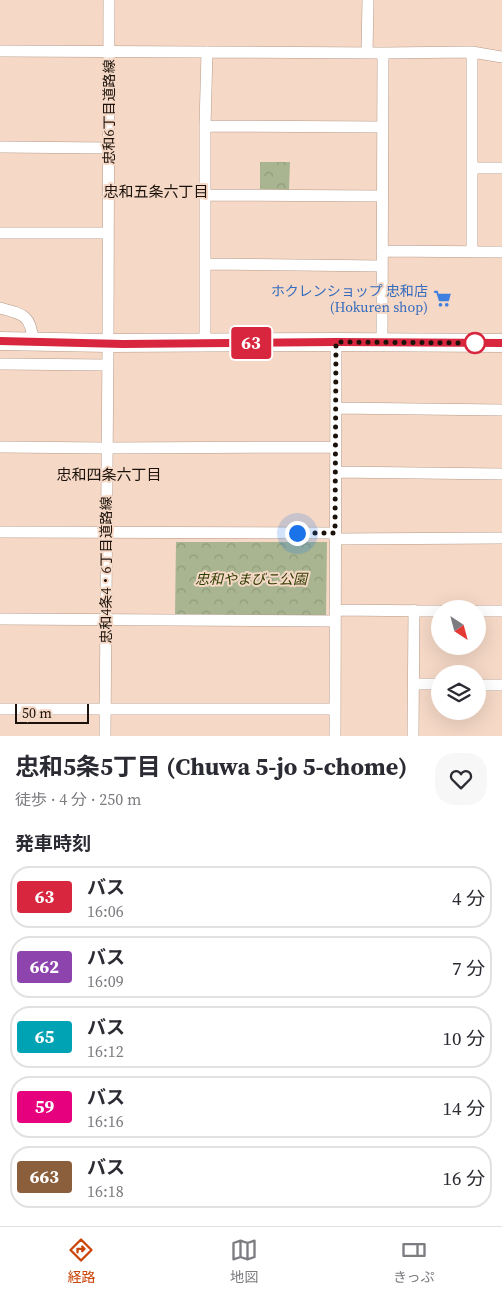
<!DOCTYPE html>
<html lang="ja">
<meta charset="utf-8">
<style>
:root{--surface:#fff;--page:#f7f7f7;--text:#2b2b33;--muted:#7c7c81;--line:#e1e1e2;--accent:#cb450b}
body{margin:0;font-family:"Source Serif 4","Noto Sans JP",serif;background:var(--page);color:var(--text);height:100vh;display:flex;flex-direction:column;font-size:19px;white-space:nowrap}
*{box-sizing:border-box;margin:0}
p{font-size:16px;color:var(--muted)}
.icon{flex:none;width:28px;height:28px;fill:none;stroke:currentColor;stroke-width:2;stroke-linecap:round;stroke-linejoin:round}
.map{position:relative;height:736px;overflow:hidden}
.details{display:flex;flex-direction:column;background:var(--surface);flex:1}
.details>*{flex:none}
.badge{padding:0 10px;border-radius:4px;font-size:18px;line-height:32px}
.needle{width:32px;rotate:144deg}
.fabs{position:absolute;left:431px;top:600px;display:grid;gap:10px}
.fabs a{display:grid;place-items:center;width:55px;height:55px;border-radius:50%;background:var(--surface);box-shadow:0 5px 20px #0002;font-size:25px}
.scale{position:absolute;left:15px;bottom:12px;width:74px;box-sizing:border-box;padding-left:5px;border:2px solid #1b120b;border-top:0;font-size:14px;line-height:18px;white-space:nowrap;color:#1b120b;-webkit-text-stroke:4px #f5d8c6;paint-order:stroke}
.you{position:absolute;width:25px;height:25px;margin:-12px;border:4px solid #fff;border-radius:50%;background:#1a73e8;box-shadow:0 0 0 8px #1a73e833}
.map>.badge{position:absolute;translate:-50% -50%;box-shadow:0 0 0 2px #fff}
h2{padding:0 15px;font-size:19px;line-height:45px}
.round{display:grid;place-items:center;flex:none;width:52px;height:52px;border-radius:20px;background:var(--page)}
.summary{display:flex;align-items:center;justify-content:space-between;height:85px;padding:0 15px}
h1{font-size:24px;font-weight:700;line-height:38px}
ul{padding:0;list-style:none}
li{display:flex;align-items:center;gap:15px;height:62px;margin:0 10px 8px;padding:0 5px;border:2px solid var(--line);border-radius:20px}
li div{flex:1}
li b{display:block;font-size:19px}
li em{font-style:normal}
li .badge{min-width:55px;font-weight:700;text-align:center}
.menu{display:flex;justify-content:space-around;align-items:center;height:70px;border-top:1px solid var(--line);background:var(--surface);font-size:14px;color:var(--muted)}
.menu a{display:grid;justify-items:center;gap:2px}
.menu .selected{color:var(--accent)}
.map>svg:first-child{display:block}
.park{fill:url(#park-crowns)}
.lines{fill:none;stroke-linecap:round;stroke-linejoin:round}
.street-casing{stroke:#b69b89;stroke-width:12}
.primary-casing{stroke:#b69b89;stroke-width:19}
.street{stroke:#fff;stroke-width:11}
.primary{stroke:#fff;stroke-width:18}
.line-casing{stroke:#fff;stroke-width:11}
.line{stroke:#d7263d;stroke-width:8}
.walk{stroke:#1b120b;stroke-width:5;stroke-dasharray:0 9}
.stop-dot{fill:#fff;stroke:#d7263d;stroke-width:2.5}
.labels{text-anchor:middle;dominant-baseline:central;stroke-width:4;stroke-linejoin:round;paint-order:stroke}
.street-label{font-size:14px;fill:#1b120b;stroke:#f5d8c6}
.shop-label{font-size:14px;fill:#366cbe;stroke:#f5d8c6;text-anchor:end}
.park-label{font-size:14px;font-style:italic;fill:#2f3d01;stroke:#f5d8c6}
.neighbourhood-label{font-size:15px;fill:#1b120b;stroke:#f5d8c6}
</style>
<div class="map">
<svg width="502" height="736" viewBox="0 0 502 736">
<defs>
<pattern id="park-crowns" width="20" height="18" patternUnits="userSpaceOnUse" patternTransform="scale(1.25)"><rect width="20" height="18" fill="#a8b590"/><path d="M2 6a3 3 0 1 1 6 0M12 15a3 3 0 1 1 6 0" fill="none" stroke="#909b7b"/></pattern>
</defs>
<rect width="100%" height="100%" fill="#f5d8c6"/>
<path class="park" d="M260,162H290L289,190L260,189Z
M176,542H327L326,616L175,615Z"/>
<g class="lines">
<defs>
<path id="street" d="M0,51L383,53L472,52L502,57
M367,53L368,0
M205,126L382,127
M0,147L108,148
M472,168H502
M206,195L382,196
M0,233H108
M382,251L502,252
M472,251V52
M205,264L382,266
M0,308C23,314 31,315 33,341
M382,342L383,53
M205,344V126L207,52
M0,364L108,365
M336,408L502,410
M0,447L107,448L336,447
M336,472L502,474
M0,532L335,533
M335,539L502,538
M335,610L440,611
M478,611H502
M0,619L335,621
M414,684H440
M478,685H502
M0,709H335
M105,736L108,343L109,0
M335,736L336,342
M413,736L414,610"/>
<path id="primary" d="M0,341L108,343L336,342L502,343"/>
</defs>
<use href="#street" class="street-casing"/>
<use href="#primary" class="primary-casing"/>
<use href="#street" class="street"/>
<use href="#primary" class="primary"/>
</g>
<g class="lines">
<defs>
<path id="line" d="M0,341L123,344L336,342L502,343"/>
</defs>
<use href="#line" class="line-casing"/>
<use href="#line" class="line"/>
<path class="walk" d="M297,533H335L336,342L475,343"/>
</g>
<defs>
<symbol id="supermarket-bare" viewBox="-9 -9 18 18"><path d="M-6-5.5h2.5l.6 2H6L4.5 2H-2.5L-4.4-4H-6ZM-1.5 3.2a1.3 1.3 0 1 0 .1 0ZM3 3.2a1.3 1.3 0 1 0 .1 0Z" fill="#3f7fe0" stroke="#f5d8c6" stroke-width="2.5" paint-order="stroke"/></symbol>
</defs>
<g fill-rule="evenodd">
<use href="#supermarket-bare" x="430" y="286" width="25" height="25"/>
</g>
<circle class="stop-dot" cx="475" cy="343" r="10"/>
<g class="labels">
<g class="street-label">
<text transform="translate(109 112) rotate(-90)">忠和6丁目道路線</text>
<text transform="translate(106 570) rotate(-90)">忠和4条4・6丁目道路線</text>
</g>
<g class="shop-label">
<text x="428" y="291">ホクレンショップ 忠和店<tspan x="428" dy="16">(Hokuren shop)</tspan></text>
</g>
<g class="park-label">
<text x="251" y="579">忠和やまびこ公園</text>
</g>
<g class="neighbourhood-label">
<text x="156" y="191">忠和五条六丁目</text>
<text x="109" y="474">忠和四条六丁目</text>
</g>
</g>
</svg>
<div class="fabs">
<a><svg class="needle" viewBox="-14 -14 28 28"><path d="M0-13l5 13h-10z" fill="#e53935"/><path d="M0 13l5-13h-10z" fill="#7c7c81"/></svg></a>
<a><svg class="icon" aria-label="layers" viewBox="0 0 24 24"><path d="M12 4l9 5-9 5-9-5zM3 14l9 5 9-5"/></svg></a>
</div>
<div class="scale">50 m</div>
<div class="you" style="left:297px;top:533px"></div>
<b class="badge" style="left:251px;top:343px;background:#d7263d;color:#fff">63</b>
</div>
<section class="details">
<div class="summary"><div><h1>忠和5条5丁目 (Chuwa 5-jo 5-chome)</h1><p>徒歩 · 4 分 · 250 m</p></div><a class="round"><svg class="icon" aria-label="heart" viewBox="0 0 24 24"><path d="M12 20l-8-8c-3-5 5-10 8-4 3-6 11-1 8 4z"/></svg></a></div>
<h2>発車時刻</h2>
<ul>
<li><span class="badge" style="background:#d7263d;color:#fff">63</span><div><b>バス</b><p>16:06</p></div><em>4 分</em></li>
<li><span class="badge" style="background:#8e44ad;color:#fff">662</span><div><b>バス</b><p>16:09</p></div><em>7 分</em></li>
<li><span class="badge" style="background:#00a3b4;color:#fff">65</span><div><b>バス</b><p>16:12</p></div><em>10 分</em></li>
<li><span class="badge" style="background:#e6007e;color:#fff">59</span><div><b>バス</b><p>16:16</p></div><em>14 分</em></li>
<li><span class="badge" style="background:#8b5e3c;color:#fff">663</span><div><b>バス</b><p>16:18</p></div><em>16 分</em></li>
</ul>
</section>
<nav class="menu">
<a class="selected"><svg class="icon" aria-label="directions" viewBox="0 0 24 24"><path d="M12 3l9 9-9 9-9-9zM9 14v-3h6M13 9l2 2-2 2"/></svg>経路</a>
<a><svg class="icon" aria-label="map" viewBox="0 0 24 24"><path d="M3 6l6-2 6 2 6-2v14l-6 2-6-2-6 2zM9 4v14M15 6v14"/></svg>地図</a>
<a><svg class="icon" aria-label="tickets" viewBox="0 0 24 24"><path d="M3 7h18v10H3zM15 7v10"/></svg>きっぷ</a>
</nav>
